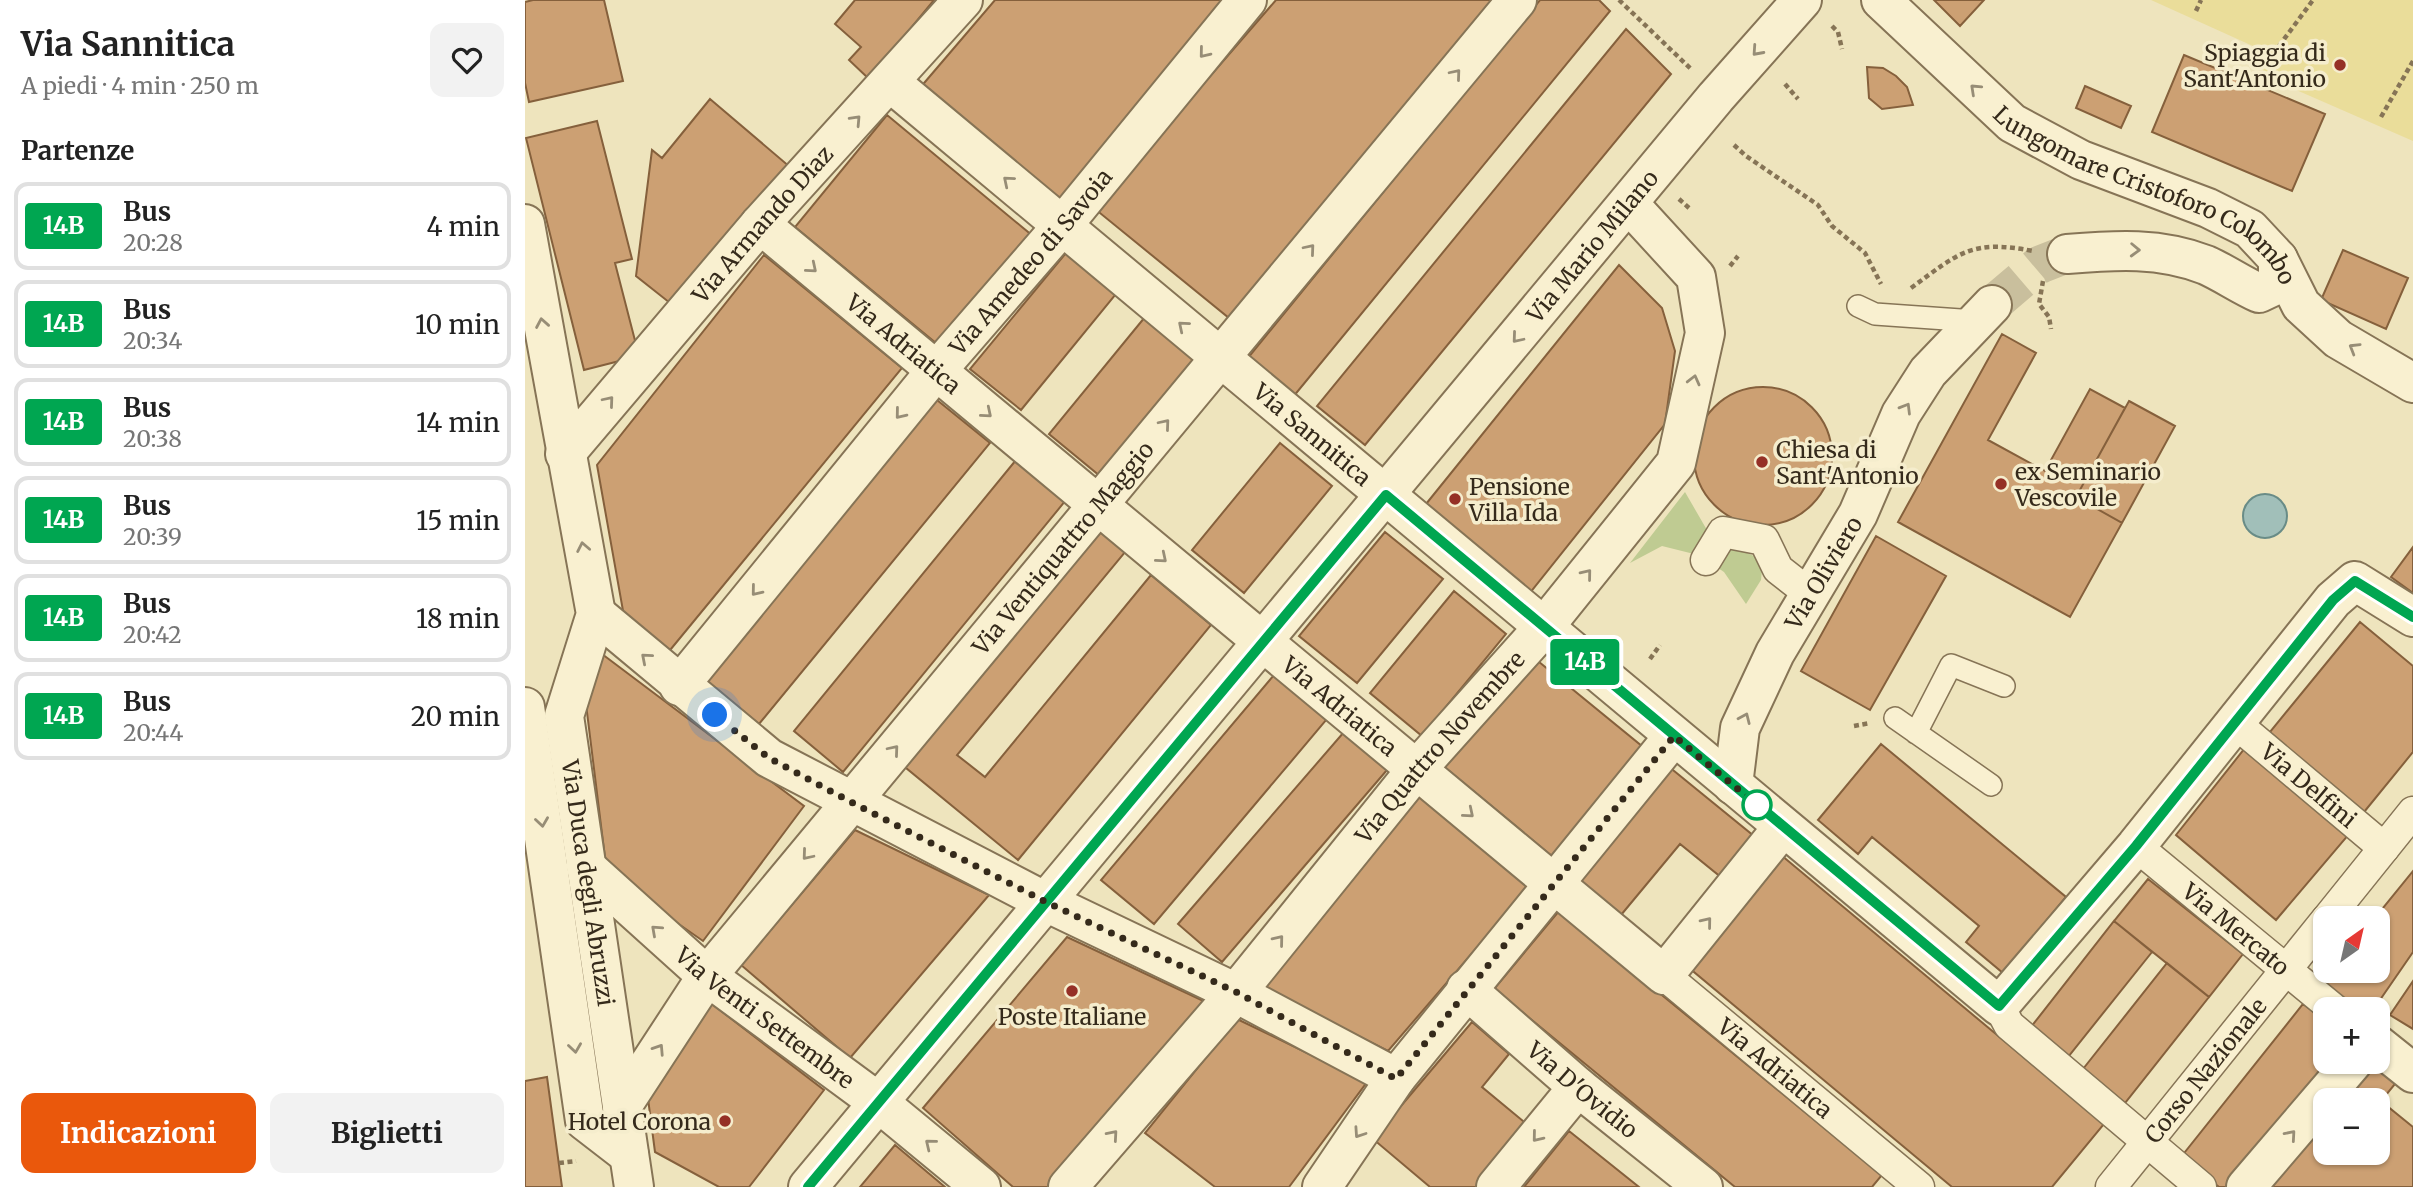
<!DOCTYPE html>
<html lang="it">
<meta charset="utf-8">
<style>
:root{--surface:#fff;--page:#f2f2f2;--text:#222;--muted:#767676;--line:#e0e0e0;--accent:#ea580c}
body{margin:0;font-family:Merriweather,serif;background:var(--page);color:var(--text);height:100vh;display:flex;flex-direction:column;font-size:26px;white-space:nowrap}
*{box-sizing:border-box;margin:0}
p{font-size:23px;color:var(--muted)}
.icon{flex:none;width:38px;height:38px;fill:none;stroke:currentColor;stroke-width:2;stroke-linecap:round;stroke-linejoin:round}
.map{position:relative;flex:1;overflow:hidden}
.details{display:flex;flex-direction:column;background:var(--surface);width:525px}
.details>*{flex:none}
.badge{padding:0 14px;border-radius:5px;font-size:24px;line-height:46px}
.needle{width:46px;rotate:34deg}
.controls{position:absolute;left:1788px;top:906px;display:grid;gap:14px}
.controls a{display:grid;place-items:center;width:77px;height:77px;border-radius:14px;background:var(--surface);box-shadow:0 2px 5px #0004;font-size:35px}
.you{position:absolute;width:35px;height:35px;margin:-18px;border:5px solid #fff;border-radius:50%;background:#1a73e8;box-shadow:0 0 0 10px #1a73e833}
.map>.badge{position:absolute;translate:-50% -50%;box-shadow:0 0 0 4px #fff}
h2{padding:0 21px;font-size:26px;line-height:63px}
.round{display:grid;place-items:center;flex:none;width:74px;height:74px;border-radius:14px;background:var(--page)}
.overview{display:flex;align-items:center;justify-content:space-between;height:119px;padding:0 21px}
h1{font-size:33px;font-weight:700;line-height:52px}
.action{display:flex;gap:14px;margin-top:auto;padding:14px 21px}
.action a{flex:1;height:80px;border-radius:14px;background:var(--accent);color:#fff;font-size:28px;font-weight:700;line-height:80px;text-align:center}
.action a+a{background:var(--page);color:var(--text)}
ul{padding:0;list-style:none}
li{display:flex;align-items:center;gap:21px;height:88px;margin:0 14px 10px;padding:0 7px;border:4px solid var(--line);border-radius:14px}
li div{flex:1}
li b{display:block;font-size:26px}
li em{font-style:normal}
li .badge{min-width:77px;font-weight:700;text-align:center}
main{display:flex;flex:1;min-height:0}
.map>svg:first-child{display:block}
.green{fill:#bfcb92}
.sand{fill:#eadd9a}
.water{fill:#a1bfb9;stroke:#698c87;stroke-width:2}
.building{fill:#cca073;stroke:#85603c;stroke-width:2}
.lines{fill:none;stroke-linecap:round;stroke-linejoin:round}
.minor-tunnel{stroke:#c9bf9d;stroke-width:38;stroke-dasharray:38 19;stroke-linecap:butt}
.service-casing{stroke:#867456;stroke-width:24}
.pedestrian-casing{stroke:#867456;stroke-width:33}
.minor-casing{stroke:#867456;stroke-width:42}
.tertiary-casing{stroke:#867456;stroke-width:42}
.path{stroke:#867456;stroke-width:4.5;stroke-dasharray:5 3.5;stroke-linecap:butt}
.service{stroke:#f9f0d0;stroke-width:21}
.pedestrian{stroke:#f9f0d0;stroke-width:30}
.minor{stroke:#f9f0d0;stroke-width:38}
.tertiary{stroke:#f9f0d0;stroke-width:38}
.oneway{stroke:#978d76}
.line-casing{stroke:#fff;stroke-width:16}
.line{stroke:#00a651;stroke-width:10}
.walk{stroke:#352a1b;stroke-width:7;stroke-dasharray:0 12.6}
.poi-dot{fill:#953026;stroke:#f5edcd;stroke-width:2.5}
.stop-dot{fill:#fff;stroke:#00a651;stroke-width:3.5}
.labels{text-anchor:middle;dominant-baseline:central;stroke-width:7;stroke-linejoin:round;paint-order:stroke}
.poi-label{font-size:23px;fill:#352a1b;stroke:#f5edcd;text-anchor:start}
.street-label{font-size:23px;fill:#352a1b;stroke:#f5edcd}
</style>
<main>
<section class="details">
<div class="overview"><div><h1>Via Sannitica</h1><p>A piedi · 4 min · 250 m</p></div><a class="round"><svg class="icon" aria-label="heart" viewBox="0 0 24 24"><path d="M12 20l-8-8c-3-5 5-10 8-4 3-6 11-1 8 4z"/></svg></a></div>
<h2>Partenze</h2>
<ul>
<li><span class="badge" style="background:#00a651;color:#fff">14B</span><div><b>Bus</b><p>20:28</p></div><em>4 min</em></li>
<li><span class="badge" style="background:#00a651;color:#fff">14B</span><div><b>Bus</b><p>20:34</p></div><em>10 min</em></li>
<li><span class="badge" style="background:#00a651;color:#fff">14B</span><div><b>Bus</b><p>20:38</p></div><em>14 min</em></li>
<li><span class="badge" style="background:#00a651;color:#fff">14B</span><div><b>Bus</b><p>20:39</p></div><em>15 min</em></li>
<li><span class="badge" style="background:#00a651;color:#fff">14B</span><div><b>Bus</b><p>20:42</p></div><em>18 min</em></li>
<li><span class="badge" style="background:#00a651;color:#fff">14B</span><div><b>Bus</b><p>20:44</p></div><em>20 min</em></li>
</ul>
<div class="action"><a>Indicazioni</a><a>Biglietti</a></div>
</section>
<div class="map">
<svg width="1888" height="1187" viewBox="0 0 1888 1187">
<rect width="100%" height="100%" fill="#eee4bd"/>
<path class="green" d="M1160,492L1186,537L1173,555L1137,546L1105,563Z
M1204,545L1238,560L1236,580L1221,604L1199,572L1190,566Z"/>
<path class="sand" d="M1626,0H1888V141L1735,74L1750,56Z"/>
<path class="water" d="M1718 516a22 22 0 1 1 44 0a22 22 0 1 1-44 0Z"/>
<path class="building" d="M8,0H79L98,81L4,102L0,83V2Z
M330,0H409L344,79L324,60L336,47L310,24Z
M470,0H707L535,206L394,89Z
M751,0H971L704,318L570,209Z
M1015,0H1074L1085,11L768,397L722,359Z
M1409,0H1459L1435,26Z
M1101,29L1146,74L840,445L792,406Z
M1659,55L1800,114L1767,191L1627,132Z
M1342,67L1358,68L1371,76L1382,87L1388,105L1357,109L1344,98Z
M1560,86L1606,106L1596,128L1551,108Z
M185,99L265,167L145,303L111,276L127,150L137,158Z
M362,115L509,237L417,348L270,227Z
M72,121L107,259L90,263L114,356L59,370L1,138Z
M1818,250L1883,278L1861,329L1796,300Z
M541,253L591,294L496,410L445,369Z
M239,255L377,368L141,655L100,622L72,465Z
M1094,265L1137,308L1150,351L1140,424L1000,599L897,509Z
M620,317L671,359L575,476L524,434Z
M1477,334L1511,353L1463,440L1520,471L1565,389L1600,408L1551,497L1597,523L1545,617L1373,522Z
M1169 456a69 69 0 1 1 138 0a69 69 0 1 1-138 0Z
M407,396L465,443L234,724L177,677Z
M1604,401L1650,426L1597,523L1551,497Z
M755,443L807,486L719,593L667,550Z
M491,460L541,500L318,772L269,731Z
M571,526L601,551L432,755L460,777L626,575L686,625L493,860L375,763Z
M860,532L918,579L832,683L774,636Z
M1351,536L1421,576L1345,710L1276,671Z
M1888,547V593L1866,577Z
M929,591L981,634L897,736L845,693Z
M1835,622L1888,666V752L1835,817L1740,738Z
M77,654L279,806L178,941L82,874L60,696Z
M1008,657L1118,747L1028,857L918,766Z
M749,675L802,719L629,924L576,880Z
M819,732L862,770L697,962L653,924Z
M1356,744L1541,897L1478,973L1441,942L1454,926L1347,837L1333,854L1293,820Z
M1720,748L1825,833L1751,920L1651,835Z
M1143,766L1235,841L1202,882L1155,844L1096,915L1051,878Z
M896,793L1004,887L863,1051L736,987Z
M330,830L464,895L325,1058L216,965Z
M1256,855L1579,1124L1527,1187H1427L1163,967Z
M1888,871V952L1848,1010H1828L1794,984L1805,971H1853V919H1849Z
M1623,879L1718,954L1684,997L1589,921Z
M1034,911L1357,1175L1347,1187H1210L969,989Z
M1589,921L1627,952L1543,1057L1506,1027Z
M542,937L685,1004L528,1187H488L398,1108Z
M1642,963L1684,997L1600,1103L1558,1069Z
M1888,981V1029L1865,1015Z
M187,1004L299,1090L224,1187H194L130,1152L122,1091L137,1062Z
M1778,1004L1801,1021V1062H1804L1705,1187H1694L1656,1157Z
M712,1019L842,1082L764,1187H690L620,1133Z
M947,1022L984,1054L957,1087L1004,1126L953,1187H905L848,1139Z
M1845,1062L1874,1079L1856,1101L1888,1127V1187H1742L1801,1116V1153H1853V1101H1813Z
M22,1077L37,1187H0V1081Z
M1044,1131L1114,1187H999Z
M370,1145L420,1187H335Z"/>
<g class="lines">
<path class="minor-tunnel" d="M1467,305L1514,265L1542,254"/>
<defs>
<path id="service" d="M1333,306L1350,314L1450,321
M1370,718L1466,785
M1391,733L1426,665L1479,686"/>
<g id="pedestrian">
<path d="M1181,560L1198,532L1239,540L1253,569L1285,594"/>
<path id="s1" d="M1709,722L1859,848"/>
<path id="s2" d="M1611,846L1810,1010"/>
<path d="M1802,919L1888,812"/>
<path id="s3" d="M1139,975L1394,1187"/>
<path d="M1474,1006L1484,1025L1676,1187"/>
<path id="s4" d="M1586,1187L1801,920"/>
</g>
<g id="minor">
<path id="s5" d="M365,82L1474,1006L1611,846L1808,600L1830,581L1888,617"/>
<path id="s6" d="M0,224L71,614L39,716L109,1187"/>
<path id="s7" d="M235,224L1139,975L1258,827"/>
<path d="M1542,254C1591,250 1635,247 1681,265C1699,273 1716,285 1734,293L1753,284V259"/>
<path id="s8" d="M40,454L235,224L438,0"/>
<path d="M71,614L244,758L519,901L711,993L871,1078"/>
<path id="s9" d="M154,686L400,384L537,226L722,0"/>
<path d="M0,707L60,1121L104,1155"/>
<path id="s10" d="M1208,785L1215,728L1250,653L1333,514L1376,414L1403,372L1467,305"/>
<path id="s11" d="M61,867L182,976L353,1102L456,1187"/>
<path id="s12" d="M941,989L1053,1087L1178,1187"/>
<path d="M1853,1045L1888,1073"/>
<path id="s13" d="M97,1106L182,976L992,0"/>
<path id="s14" d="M543,1187L711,993L891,770L1019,627L1151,463L1180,333L1171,277L1104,204"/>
<path d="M797,1187L871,1078L1149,736"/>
<path d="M971,1187L1053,1087"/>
<path d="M1721,1187L1828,1062"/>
</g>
<g id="tertiary">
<path id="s15" d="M1356,0L1487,123L1556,160L1683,208L1725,229L1753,259L1776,305L1813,339L1888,383"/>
<path id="s16" d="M283,1187L1191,97L1277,0"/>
</g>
</defs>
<use href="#service" class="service-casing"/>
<use href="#pedestrian" class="pedestrian-casing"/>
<use href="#minor" class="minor-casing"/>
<use href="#tertiary" class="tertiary-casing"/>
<path class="path" d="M1094,0L1167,70
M1671,11L1676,0
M1307,26L1313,32L1317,49
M1754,46L1788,0
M1260,84L1273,99
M1856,117L1888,61
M1209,145L1221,156L1293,205L1307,226L1340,253L1356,284
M1154,199L1164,208
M1205,266L1213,256
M1518,281L1514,304L1524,317L1526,329
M1386,288C1434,253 1446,239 1508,251
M1125,659L1135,645
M1329,726L1345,723
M34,1163L51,1161"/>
<use href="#service" class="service"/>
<use href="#pedestrian" class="pedestrian"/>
<use href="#minor" class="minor"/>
<use href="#tertiary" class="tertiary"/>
</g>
<defs><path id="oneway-chevron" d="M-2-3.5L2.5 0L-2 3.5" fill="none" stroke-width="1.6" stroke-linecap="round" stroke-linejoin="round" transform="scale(1.75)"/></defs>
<g class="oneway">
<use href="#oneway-chevron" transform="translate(1232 51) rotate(132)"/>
<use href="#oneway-chevron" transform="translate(679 53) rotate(129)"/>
<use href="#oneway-chevron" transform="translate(931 74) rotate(-50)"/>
<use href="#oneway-chevron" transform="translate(1450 89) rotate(-137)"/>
<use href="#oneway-chevron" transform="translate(331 120) rotate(-47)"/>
<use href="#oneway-chevron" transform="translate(483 181) rotate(-140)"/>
<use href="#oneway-chevron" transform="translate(785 249) rotate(-50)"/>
<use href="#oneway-chevron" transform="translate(1610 250) rotate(2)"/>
<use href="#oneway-chevron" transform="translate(287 268) rotate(40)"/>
<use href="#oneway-chevron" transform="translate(17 323) rotate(-100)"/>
<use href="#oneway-chevron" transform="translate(658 326) rotate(-140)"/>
<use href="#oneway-chevron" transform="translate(992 338) rotate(130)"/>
<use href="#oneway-chevron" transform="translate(1829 348) rotate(-149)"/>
<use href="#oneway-chevron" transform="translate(1169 380) rotate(-76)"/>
<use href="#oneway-chevron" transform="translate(84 401) rotate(-50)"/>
<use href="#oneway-chevron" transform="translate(1381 408) rotate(-59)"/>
<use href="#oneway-chevron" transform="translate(462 413) rotate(40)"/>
<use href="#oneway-chevron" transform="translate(375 414) rotate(129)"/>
<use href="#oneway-chevron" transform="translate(640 424) rotate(-50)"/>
<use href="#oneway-chevron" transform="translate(58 547) rotate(-101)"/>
<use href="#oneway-chevron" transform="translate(637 558) rotate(40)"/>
<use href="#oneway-chevron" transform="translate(1062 574) rotate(-51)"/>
<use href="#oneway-chevron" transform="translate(231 591) rotate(129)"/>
<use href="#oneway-chevron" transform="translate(121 658) rotate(-139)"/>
<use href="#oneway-chevron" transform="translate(1220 718) rotate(-66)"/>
<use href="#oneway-chevron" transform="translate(369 750) rotate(-50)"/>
<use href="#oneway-chevron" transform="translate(944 813) rotate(40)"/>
<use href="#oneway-chevron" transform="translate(17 822) rotate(82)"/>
<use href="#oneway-chevron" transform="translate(282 855) rotate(130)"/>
<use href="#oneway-chevron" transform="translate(1182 922) rotate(-51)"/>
<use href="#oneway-chevron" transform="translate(131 930) rotate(-138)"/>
<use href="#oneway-chevron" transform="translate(754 940) rotate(-51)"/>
<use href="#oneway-chevron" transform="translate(50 1048) rotate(82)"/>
<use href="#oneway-chevron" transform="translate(134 1049) rotate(-57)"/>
<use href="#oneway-chevron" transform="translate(834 1133) rotate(124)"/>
<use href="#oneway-chevron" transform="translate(588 1135) rotate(-49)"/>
<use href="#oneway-chevron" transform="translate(1766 1135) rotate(-49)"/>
<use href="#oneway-chevron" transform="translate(1012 1137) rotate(129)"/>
<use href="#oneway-chevron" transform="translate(405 1144) rotate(-141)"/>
</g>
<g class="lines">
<defs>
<path id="line" d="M283,1187L861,495L1474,1006L1611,846L1808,600L1830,581L1888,617"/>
</defs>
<use href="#line" class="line-casing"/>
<use href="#line" class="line"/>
<path class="walk" d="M190,715L244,758L326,802L519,901L711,992L871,1079L1149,736L1232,805"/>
</g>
<g class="poi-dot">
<circle cx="1815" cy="65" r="7"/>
<circle cx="1237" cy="462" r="7"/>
<circle cx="1476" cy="484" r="7"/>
<circle cx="930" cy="499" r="7"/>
<circle cx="547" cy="991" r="7"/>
<circle cx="200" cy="1121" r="7"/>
</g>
<circle class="stop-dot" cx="1232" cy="805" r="14"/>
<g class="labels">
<g class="poi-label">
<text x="1801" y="52" text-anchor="end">Spiaggia di<tspan x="1801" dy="26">Sant'Antonio</tspan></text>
<text x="1251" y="449">Chiesa di<tspan x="1251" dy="26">Sant'Antonio</tspan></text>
<text x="1490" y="471">ex Seminario<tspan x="1490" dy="26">Vescovile</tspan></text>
<text x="944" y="486">Pensione<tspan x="944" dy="26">Villa Ida</tspan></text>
<text x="547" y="1016" text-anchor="middle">Poste Italiane</text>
<text x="186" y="1121" text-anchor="end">Hotel Corona</text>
</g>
<g class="street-label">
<text stroke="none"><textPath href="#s15" startOffset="334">Lungomare Cristoforo Colombo</textPath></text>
<text stroke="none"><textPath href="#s8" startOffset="303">Via Armando Diaz</textPath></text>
<text stroke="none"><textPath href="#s16" startOffset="1225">Via Mario Milano</textPath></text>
<text stroke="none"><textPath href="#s9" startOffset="551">Via Amedeo di Savoia</textPath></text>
<text stroke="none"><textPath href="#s7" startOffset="187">Via Adriatica</textPath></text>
<text stroke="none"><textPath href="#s5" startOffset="550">Via Sannitica</textPath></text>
<text stroke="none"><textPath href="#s13" startOffset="712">Via Ventiquattro Maggio</textPath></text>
<text stroke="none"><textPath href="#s10" startOffset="234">Via Oliviero</textPath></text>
<text stroke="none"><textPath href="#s7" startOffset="754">Via Adriatica</textPath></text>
<text stroke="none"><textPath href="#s14" startOffset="576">Via Quattro Novembre</textPath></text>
<text stroke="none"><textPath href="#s1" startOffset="98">Via Delfini</textPath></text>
<text stroke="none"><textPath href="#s6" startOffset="672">Via Duca degli Abruzzi</textPath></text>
<text stroke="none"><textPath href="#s2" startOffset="130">Via Mercato</textPath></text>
<text stroke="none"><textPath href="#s11" startOffset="234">Via Venti Settembre</textPath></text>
<text stroke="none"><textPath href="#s3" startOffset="145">Via Adriatica</textPath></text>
<text stroke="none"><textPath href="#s4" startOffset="150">Corso Nazionale</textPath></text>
<text stroke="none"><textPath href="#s12" startOffset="154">Via D'Ovidio</textPath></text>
</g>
</g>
</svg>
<div class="controls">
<a><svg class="needle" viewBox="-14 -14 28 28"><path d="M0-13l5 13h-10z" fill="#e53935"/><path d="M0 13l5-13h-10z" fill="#767676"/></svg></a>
<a>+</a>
<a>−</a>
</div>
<div class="you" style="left:190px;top:715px"></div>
<b class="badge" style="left:1060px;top:662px;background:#00a651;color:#fff">14B</b>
</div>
</main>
